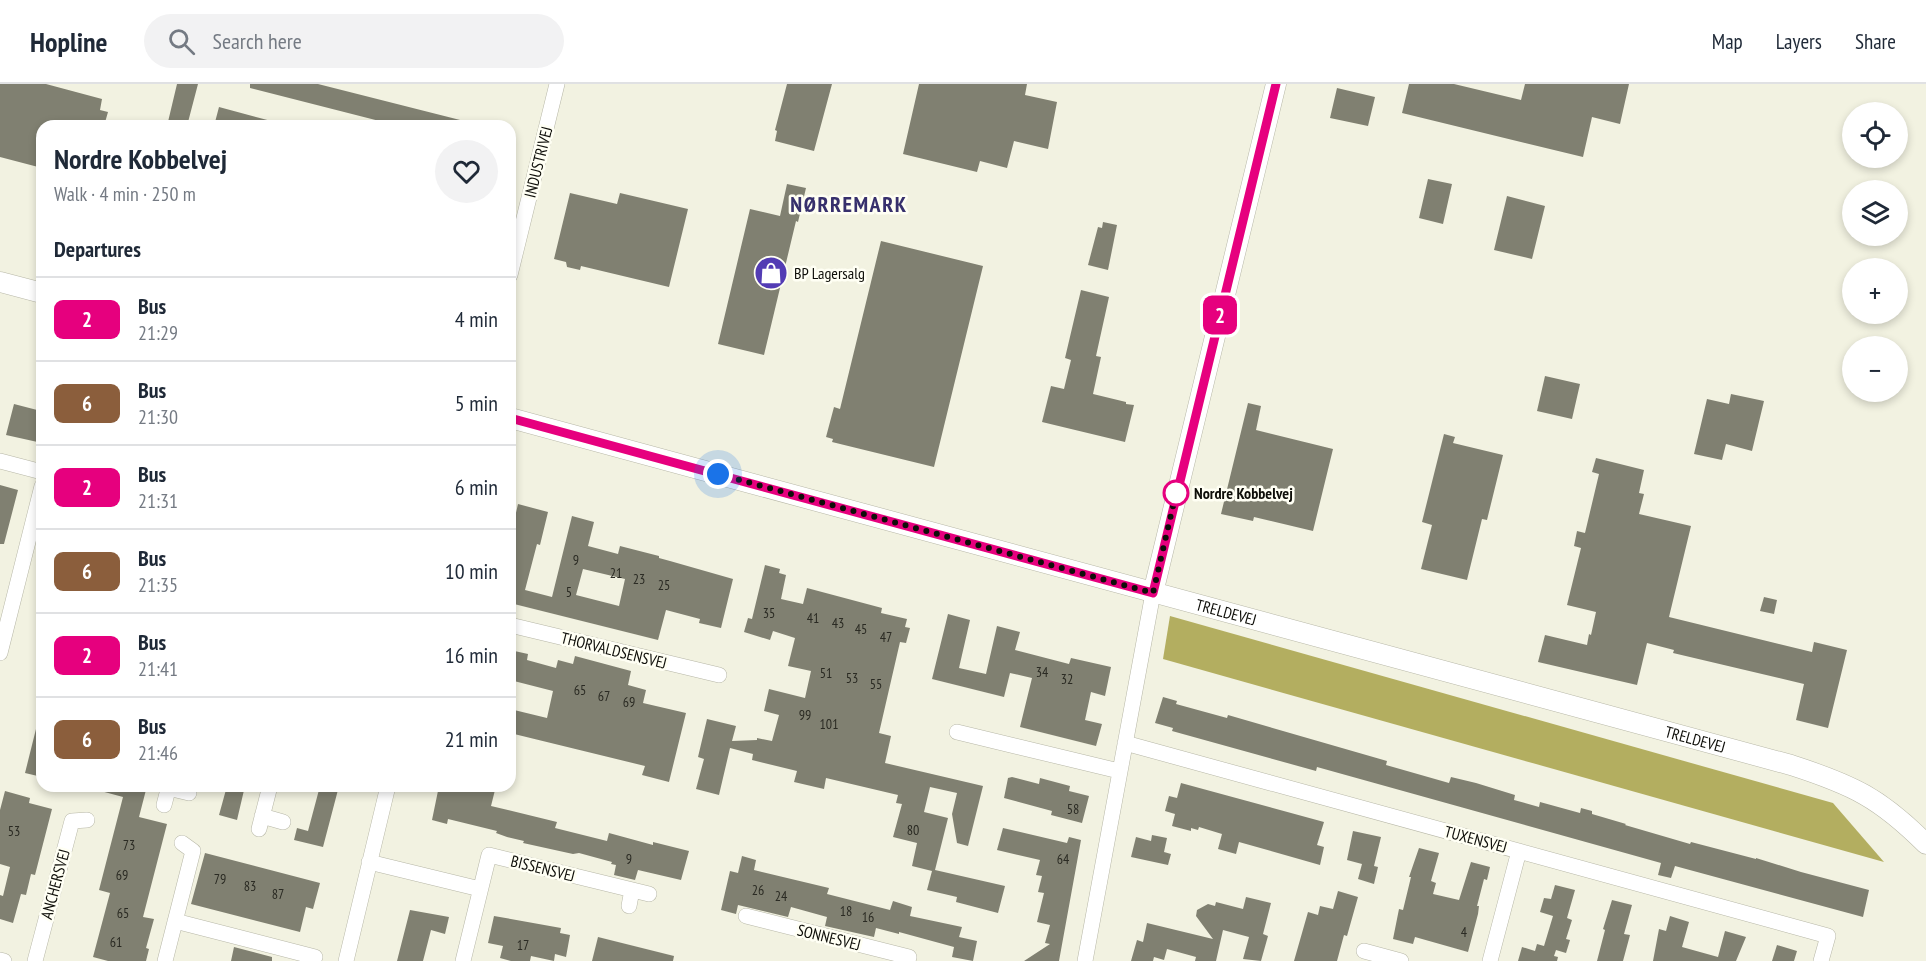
<!DOCTYPE html>
<meta charset="utf-8">
<style>
:root{--surface:#fff;--page:#f2f2f3;--text:#1f2937;--muted:#747a83;--line:#e0e1e3}
body{margin:0;font-family:"PT Sans Narrow",sans-serif;background:var(--page);color:var(--text);height:100vh;display:flex;flex-direction:column;font-size:22px;white-space:nowrap}
*{box-sizing:border-box;margin:0}
p{font-size:20px;color:var(--muted)}
.icon{flex:none;width:33px;height:33px;fill:none;stroke:currentColor;stroke-width:2;stroke-linecap:round;stroke-linejoin:round}
.map{position:relative;flex:1;overflow:hidden}
.sheet{position:absolute;left:36px;top:36px;width:480px;height:672px;display:flex;flex-direction:column;background:var(--surface);border-radius:18px;box-shadow:0 3px 9px #0003}
.sheet>*{flex:none}
.badge{padding:0 12px;border-radius:9px;font-size:21px;line-height:39px}
.buttons{position:absolute;left:1842px;top:18px;display:grid;gap:12px}
.buttons a{display:grid;place-items:center;width:66px;height:66px;border-radius:50%;background:var(--surface);box-shadow:0 3px 9px #0003;font-size:30px}
.you{position:absolute;width:30px;height:30px;margin:-15px;border:4px solid #fff;border-radius:50%;background:#1a73e8;box-shadow:0 0 0 9px #1a73e833}
.map>.badge{position:absolute;translate:-50% -50%;box-shadow:0 0 0 3px #fff}
h2{padding:0 18px;font-size:22px;line-height:54px}
.round{display:grid;place-items:center;flex:none;width:63px;height:63px;border-radius:32px;background:var(--page)}
.summary{display:flex;align-items:center;justify-content:space-between;height:102px;padding:0 18px}
h1{font-size:28px;font-weight:600;line-height:45px}
ul{padding:0;list-style:none}
li{display:flex;align-items:center;gap:18px;height:84px;padding:0 18px;border-top:2px solid var(--line)}
li div{flex:1}
li b{display:block;font-size:22px}
li em{font-style:normal}
li .badge{min-width:66px;font-weight:700;text-align:center}
header{display:flex;align-items:center;gap:36px;box-sizing:border-box;height:84px;padding:0 30px;background:var(--surface);border-bottom:2px solid var(--line)}
header strong{font-size:28px}
nav{display:flex;gap:33px;margin-inline-start:auto;font-size:21px}
.search{width:420px;height:54px;background:var(--page);display:flex;align-items:center;gap:15px;box-sizing:border-box;padding:0 21px;border-radius:33px;color:var(--muted);font-size:22px}
.map>svg:first-child{display:block}
.forest{fill:#b3ae60}
.building{fill:#808071;fill-rule:evenodd}
.lines{fill:none;stroke-linecap:round;stroke-linejoin:round}
.minor-casing{stroke:#b7b7a7;stroke-width:16}
.tertiary-casing{stroke:#b7b7a7;stroke-width:21}
.minor{stroke:#fff;stroke-width:15}
.tertiary{stroke:#fff;stroke-width:20}
.line-casing{stroke:#fff;stroke-width:14}
.line{stroke:#e6007e;stroke-width:9}
.walk{stroke:#0e0e09;stroke-width:6;stroke-dasharray:0 10.8}
.stop-dot{fill:#fff;stroke:#e6007e;stroke-width:3}
.labels{text-anchor:middle;dominant-baseline:central;stroke-width:5;stroke-linejoin:round;paint-order:stroke}
.number-label{font-size:14px;fill:#2a2a23}
.street-label{font-size:16px;fill:#0e0e09;stroke:#fffff4}
.poi-label{font-size:16px;fill:#0e0e09;stroke:#fffff4;text-anchor:start}
.stop-label{font-size:16px;font-weight:bold;fill:#0e0e09;stroke:#fffff4;text-anchor:start}
.district-label{font-size:22px;font-weight:bold;letter-spacing:1.5px;fill:#37306c;stroke:#fffff4}
</style>
<header>
<strong>Hopline</strong>
<div class="search"><svg class="icon" aria-label="search" viewBox="0 0 24 24"><circle cx="10" cy="10" r="6"/><path d="M15 15l6 6"/></svg>Search here</div>
<nav><a>Map</a><a>Layers</a><a>Share</a></nav>
</header>
<div class="map">
<svg width="1926" height="877" viewBox="0 0 1926 877">
<rect width="100%" height="100%" fill="#f2f2e1"/>
<path class="forest" d="M1170,532L1833,719L1884,778L1163,575Z"/>
<path class="building" d="M0,0H46L102,15L100,26L108,28L104,42H42V84L0,73Z
M177,0H198L187,42H167Z
M250,0H318L468,38L467,42H399L250,4Z
M787,0H832L814,67L775,57L777,47L775,46Z
M919,0H1027L1025,11L1057,18L1048,65L1014,57L1007,84L980,77L977,88L903,70Z
M1409,0H1454L1521,16L1525,0H1629L1620,40L1592,33L1583,73L1402,29Z
M1337,4L1375,13L1368,42L1330,34Z
M219,23L275,38V42H214Z
M1428,95L1452,100L1443,140L1419,134Z
M787,100L806,104L798,138L796,137L764,271L718,260L750,125L780,132Z
M570,109L617,120L620,109L688,125L669,203L581,182L580,186L567,183L566,178L554,175Z
M1507,112L1545,122L1532,175L1494,166Z
M1103,138L1117,141L1108,186L1088,181L1098,143L1102,144Z
M881,157L983,182L934,383L832,358L833,355L826,353L834,323L840,325Z
M1081,206L1109,213L1096,272L1101,273L1093,310L1126,318V320L1134,321L1125,358L1042,338L1051,302L1064,305L1071,276L1065,274Z
M1545,292L1580,300L1572,335L1537,327Z
M1731,310L1764,317L1752,367L1726,360L1722,376L1694,370L1707,315L1729,320Z
M1248,319L1261,322L1256,346L1333,365L1313,447L1254,433L1253,437L1221,430Z
M14,320L41,327L38,338L42,339V359L6,351Z
M1444,350L1455,353L1453,359L1503,371L1487,436L1482,435L1467,496L1421,485L1432,441L1422,438Z
M1596,374L1644,386L1639,409L1644,410L1639,430L1691,442L1669,533L1812,568L1814,558L1847,566L1828,644L1796,636L1804,600L1673,569L1674,566L1647,559L1637,601L1538,578L1545,551L1587,561L1589,550L1591,551L1596,528L1567,521L1581,464L1574,462L1577,447L1585,449L1599,390L1592,388Z
M0,401L18,406L4,460H0Z
M518,420L548,428L540,461L537,460L525,506L552,513L572,432L594,438L588,462L618,470L620,462L659,472V474L670,477L733,495L721,544L699,539L700,535L666,526L658,556L510,519V442H513ZM583,485L625,495L619,522L576,511Z
M765,481L780,485L779,489L786,491L781,515L803,520L807,504L882,524L881,529L907,535L905,543L910,544L906,559L900,558L879,649L891,652L885,679L983,702L968,762L957,759L952,730L957,709L930,703L924,728L948,734L935,786L1005,802L998,829L956,818L957,813L927,806L932,787L912,782L917,759L893,753L902,720L896,719L898,711L826,694L824,705L794,698L797,687L752,676L753,670L730,664L719,711L696,705L704,675L698,673L707,635L736,642L732,657L757,656V654L772,657L779,631L764,627L769,605L805,614L811,587L788,582L795,554L773,547L770,556L744,548L748,534L752,535Z
M1764,513L1777,516L1774,530L1760,527Z
M948,530L970,536L959,584L986,590L997,542L1020,548L1015,566L1069,580L1071,574L1111,583L1105,612L1091,608L1085,636L1102,640L1096,662L1020,643L1032,594L1010,589L1004,613L932,595Z
M510,566L528,570L527,576L556,584L558,576L573,580L575,572L631,587L628,601L646,606L643,619L686,629L669,698L642,691L645,682L510,649V625L547,634L553,607L510,596Z
M1163,613L1177,617L1176,620L1227,634L1228,631L1387,677L1386,681L1449,699L1451,693L1476,699L1515,711L1514,716L1539,723L1540,718L1580,729L1581,724L1592,727V730L1626,740L1625,741L1690,760L1691,758L1756,775V774L1801,788L1869,806L1863,833L1675,782L1671,794L1658,791L1661,779L1317,683L1316,687L1172,647L1173,644L1155,639Z
M38,637L42,638V693L25,689Z
M1012,693L1039,700L1040,694L1070,702L1069,707L1089,712L1082,739L1051,731L1052,727L1004,714L1008,694Z
M1181,699L1324,738L1317,761L1324,763L1320,781L1239,758L1236,770L1218,765L1222,750L1199,743L1198,746L1191,744V747L1172,742L1175,730L1165,727L1169,712L1177,714Z
M97,702H147L139,733L167,740L143,833L154,835L146,864L149,865L146,877H108L93,873L110,809L99,806L123,713L97,706Z
M227,702H245L237,736L219,731Z
M320,702H339L323,763L294,756L297,744L308,747Z
M439,702H496L491,722L557,738L555,744L607,757L609,749L653,761V758L689,767L681,796L638,786L635,796L614,791L616,781L611,780L612,778L579,769L573,770L523,759L524,757L507,753L496,749L497,747L448,735L447,740L432,736Z
M5,707L30,714L29,719L52,725L35,791L31,790L26,811L21,810L13,839L0,835V811L3,812L10,783L0,780V726Z
M1003,744L1067,759L1069,753L1081,756L1059,877H1024L1050,860L1045,859L1050,841L1037,838L1044,809L1038,808L1042,792L1036,791L1040,776L997,766Z
M1353,747L1381,753L1374,782L1378,783L1374,800L1358,795L1362,780L1347,776Z
M1152,751L1167,754L1164,768L1171,770L1168,781L1131,773L1136,753L1151,757Z
M1419,764L1439,769L1431,797L1436,799L1433,810L1459,816L1471,778L1490,783L1487,796L1484,795L1477,822H1479L1478,830L1468,868L1415,853L1413,860L1393,855L1399,825L1403,826L1411,793H1409Z
M205,769L320,799L313,825L306,823L300,848L191,820Z
M742,772L756,776L754,786L829,804L827,810L890,826L893,817L912,823L910,832L962,843L959,853L977,857L973,877L952,873L954,863L899,848V850L876,844L874,853L825,842L827,833L791,823L788,833L738,821L736,830L721,826L730,787L738,789Z
M1555,801L1575,806L1567,834L1572,836L1566,855L1570,856L1566,869L1556,866L1554,872L1558,873L1557,877H1518L1522,863L1535,867L1537,860L1544,862L1553,832L1540,828L1544,814L1551,815Z
M1338,807L1358,813L1347,852L1344,851L1337,877H1294L1308,828L1318,831L1320,822L1333,825Z
M1246,813L1271,819L1263,850L1268,852L1261,877L1243,875L1249,853L1223,846L1216,877H1195L1196,873L1167,865L1164,876L1154,873L1153,877H1131L1137,856L1143,858L1147,839L1213,855L1196,832L1197,826L1208,820L1215,822L1216,818L1243,825Z
M1612,816L1632,821L1624,850L1630,851L1623,877H1597L1605,846L1603,845Z
M410,826L449,833L445,850L431,846L423,877H397Z
M494,832L561,844L560,849L570,851L566,873L555,870L554,877L531,872L530,877H511L500,874L503,862L488,859Z
M1670,832L1689,838L1682,863L1718,873L1725,847L1746,853L1736,877H1653L1659,845L1666,847Z
M598,853L674,872L673,877H592Z
M1777,861L1797,867L1794,877H1772Z
M234,863L272,873V877H231Z"/>
<g class="lines">
<defs>
<path id="minor" d="M510,191L557,0
M0,377L42,388
M510,541L719,591
M0,569L42,402
M957,648L1119,687
M1125,659L1828,852L1821,877
M168,704L189,709
M164,721L169,702
M262,732L283,738
M259,745L270,702
M369,778L480,805
M629,822L632,806
M746,832L909,873L908,877
M175,837L315,873
M1364,867L1401,877
M0,876L4,877
M35,877L72,737L87,736
M165,877L193,767L182,759
M346,877L388,702
M463,877L489,771L649,810
M1085,877L1153,509
M1490,877L1519,767"/>
<g id="tertiary">
<path d="M0,198L42,209"/>
<path id="s1" d="M510,334L1791,681C1853,701 1880,714 1926,760"/>
<path d="M1153,509L1276,0"/>
</g>
</defs>
<use href="#minor" class="minor-casing"/>
<use href="#tertiary" class="tertiary-casing"/>
<use href="#minor" class="minor"/>
<use href="#tertiary" class="tertiary"/>
</g>
<g class="lines">
<defs>
<path id="line" d="M510,334L1153,509L1276,0"/>
</defs>
<use href="#line" class="line-casing"/>
<use href="#line" class="line"/>
<path class="walk" d="M718,390L1153,509L1176,409"/>
</g>
<defs>
<symbol id="shop-disc" viewBox="-11 -11 22 22"><circle r="9.5" fill="#533cb4" stroke="#fffff4"/><path d="M-5-2.5h2.3a2.7 3.5 0 0 1 5.4 0H5L5.5 6h-11ZM-1.5-2.5h3a1.5 2.3 0 0 0-3 0Z" fill="#fff"/></symbol>
</defs>
<g fill-rule="evenodd">
<use href="#shop-disc" x="752" y="170" width="38" height="38"/>
</g>
<circle class="stop-dot" cx="1176" cy="409" r="12"/>
<g class="labels">
<g class="number-label">
<text x="576" y="476">9</text>
<text x="616" y="489">21</text>
<text x="639" y="495">23</text>
<text x="664" y="501">25</text>
<text x="569" y="508">5</text>
<text x="769" y="529">35</text>
<text x="813" y="534">41</text>
<text x="838" y="539">43</text>
<text x="861" y="545">45</text>
<text x="886" y="553">47</text>
<text x="1042" y="588">34</text>
<text x="826" y="589">51</text>
<text x="852" y="594">53</text>
<text x="1067" y="595">32</text>
<text x="876" y="600">55</text>
<text x="580" y="606">65</text>
<text x="604" y="612">67</text>
<text x="629" y="618">69</text>
<text x="805" y="631">99</text>
<text x="829" y="640">101</text>
<text x="1073" y="725">58</text>
<text x="913" y="746">80</text>
<text x="14" y="747">53</text>
<text x="129" y="761">73</text>
<text x="629" y="775">9</text>
<text x="1063" y="775">64</text>
<text x="122" y="791">69</text>
<text x="220" y="795">79</text>
<text x="250" y="802">83</text>
<text x="758" y="806">26</text>
<text x="278" y="810">87</text>
<text x="781" y="812">24</text>
<text x="846" y="827">18</text>
<text x="123" y="829">65</text>
<text x="868" y="833">16</text>
<text x="1464" y="848">4</text>
<text x="116" y="858">61</text>
<text x="523" y="861">17</text>
</g>
<g class="street-label">
<text transform="translate(538 78) rotate(-76)">INDUSTRIVEJ</text>
<text stroke="none"><textPath href="#s1" startOffset="742">TRELDEVEJ</textPath></text>
<text transform="translate(614 566) rotate(14)">THORVALDSENSVEJ</text>
<text stroke="none"><textPath href="#s1" startOffset="1228">TRELDEVEJ</textPath></text>
<text transform="translate(1476 755) rotate(15)">TUXENSVEJ</text>
<text transform="translate(543 784) rotate(14)">BISSENSVEJ</text>
<text transform="translate(55 800) rotate(-75)">ANCHERSVEJ</text>
<text transform="translate(829 853) rotate(14)">SONNESVEJ</text>
</g>
<g class="poi-label">
<text x="794" y="189">BP Lagersalg</text>
</g>
<g class="stop-label">
<text x="1194" y="409">Nordre Kobbelvej</text>
</g>
<g class="district-label">
<text x="849" y="120">NØRREMARK</text>
</g>
</g>
</svg>
<div class="buttons">
<a><svg class="icon" aria-label="locate" viewBox="0 0 24 24"><circle cx="12" cy="12" r="6"/><path d="M12 2v4M12 18v4M2 12h4M18 12h4"/></svg></a>
<a><svg class="icon" aria-label="layers" viewBox="0 0 24 24"><path d="M12 4l9 5-9 5-9-5zM3 14l9 5 9-5"/></svg></a>
<a>+</a>
<a>−</a>
</div>
<div class="you" style="left:718px;top:390px"></div>
<b class="badge" style="left:1220px;top:231px;background:#e6007e;color:#fff">2</b>
<section class="sheet">
<div class="summary"><div><h1>Nordre Kobbelvej</h1><p>Walk · 4 min · 250 m</p></div><a class="round"><svg class="icon" aria-label="heart" viewBox="0 0 24 24"><path d="M12 20l-8-8c-3-5 5-10 8-4 3-6 11-1 8 4z"/></svg></a></div>
<h2>Departures</h2>
<ul>
<li><span class="badge" style="background:#e6007e;color:#fff">2</span><div><b>Bus</b><p>21:29</p></div><em>4 min</em></li>
<li><span class="badge" style="background:#8b5e3c;color:#fff">6</span><div><b>Bus</b><p>21:30</p></div><em>5 min</em></li>
<li><span class="badge" style="background:#e6007e;color:#fff">2</span><div><b>Bus</b><p>21:31</p></div><em>6 min</em></li>
<li><span class="badge" style="background:#8b5e3c;color:#fff">6</span><div><b>Bus</b><p>21:35</p></div><em>10 min</em></li>
<li><span class="badge" style="background:#e6007e;color:#fff">2</span><div><b>Bus</b><p>21:41</p></div><em>16 min</em></li>
<li><span class="badge" style="background:#8b5e3c;color:#fff">6</span><div><b>Bus</b><p>21:46</p></div><em>21 min</em></li>
</ul>
</section>
</div>
